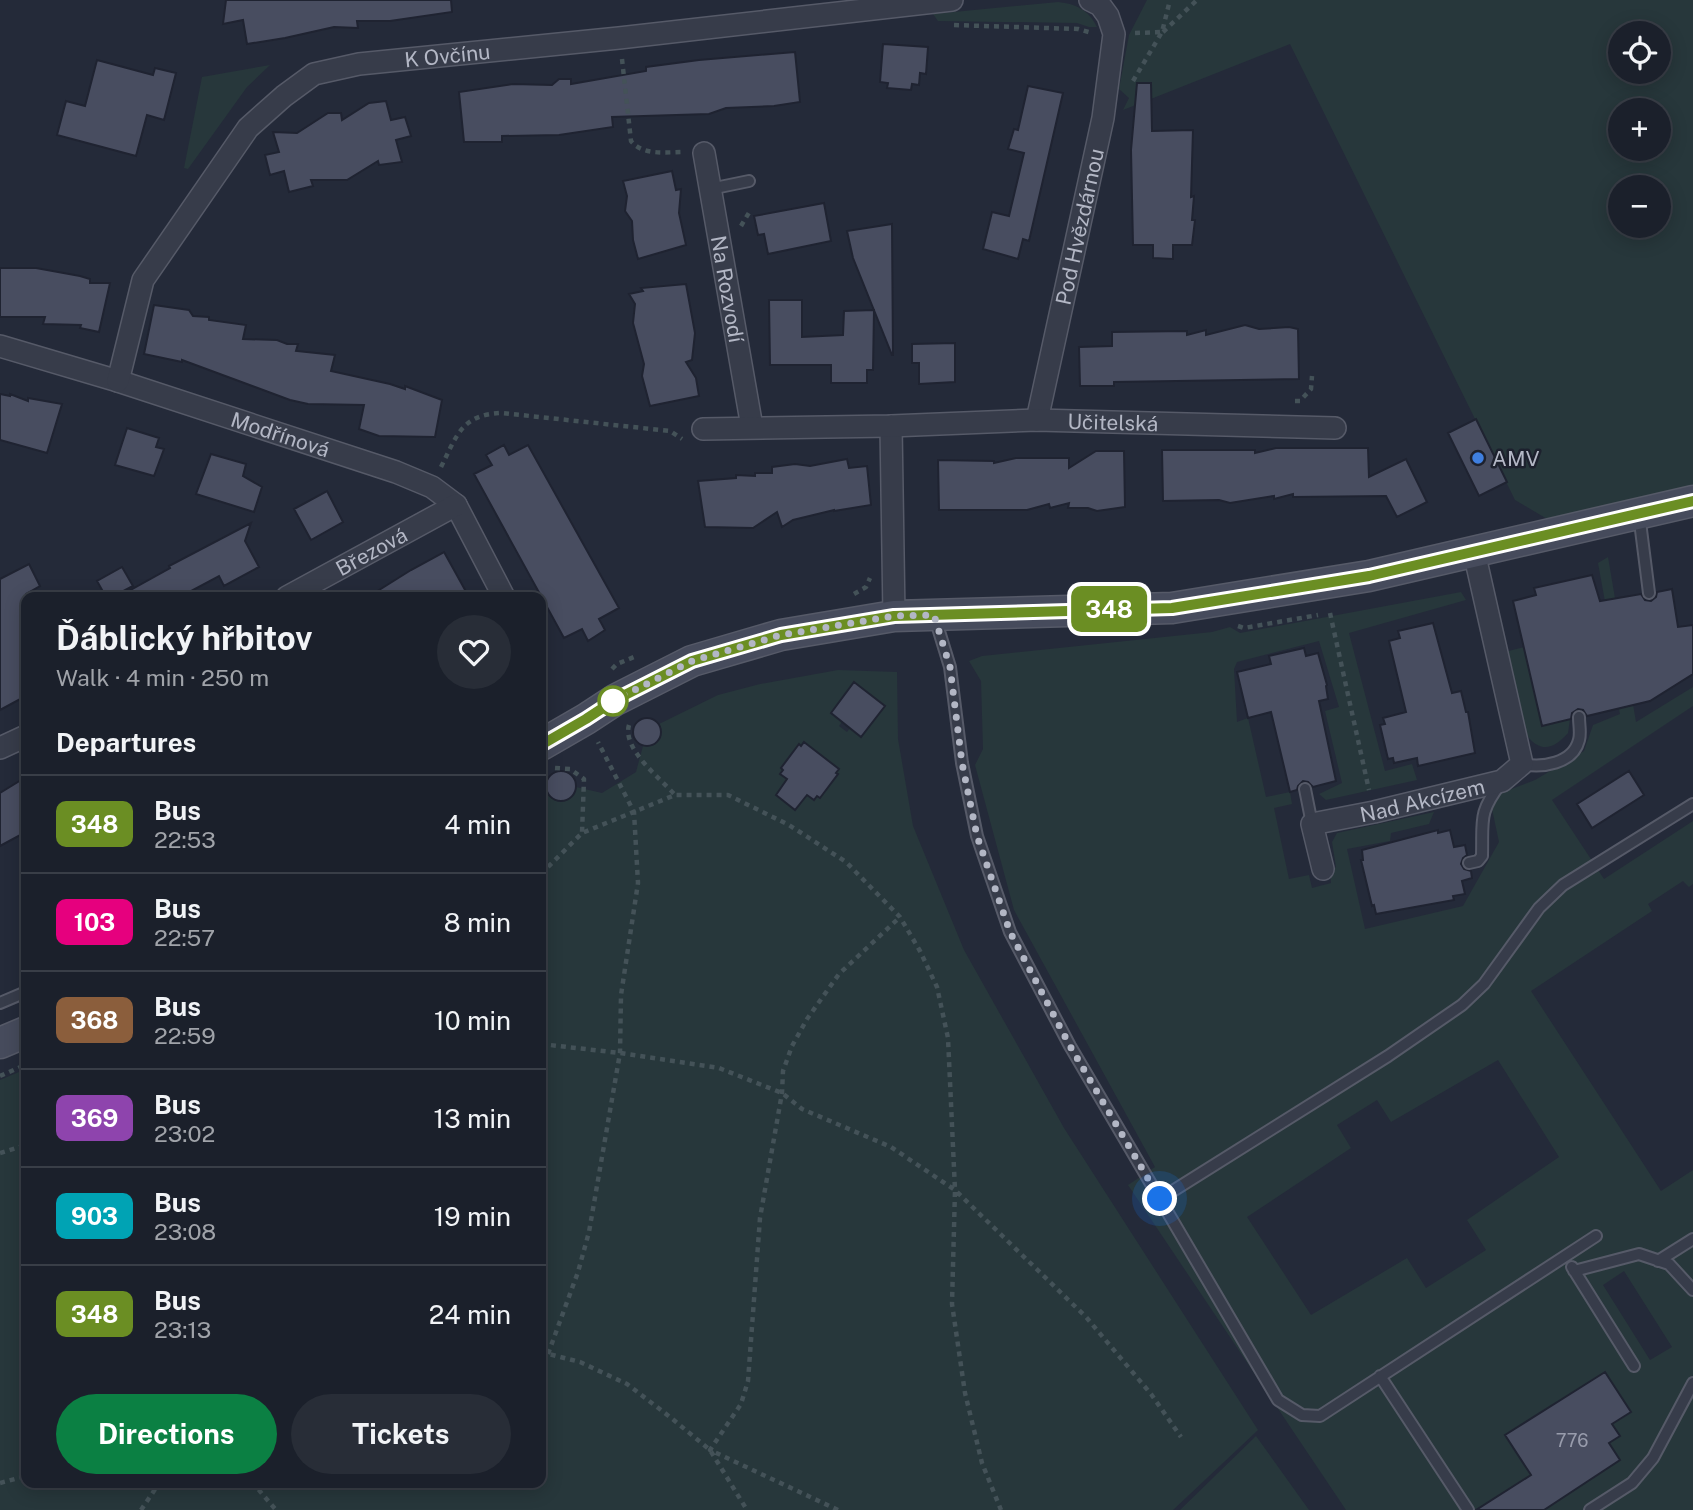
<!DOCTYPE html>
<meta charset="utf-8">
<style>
:root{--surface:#1b202b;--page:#282d37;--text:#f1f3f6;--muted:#a0a3a9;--line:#393e47;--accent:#0b8043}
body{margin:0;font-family:"Public Sans",sans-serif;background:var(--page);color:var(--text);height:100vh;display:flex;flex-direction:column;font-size:26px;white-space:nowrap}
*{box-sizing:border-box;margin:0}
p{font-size:23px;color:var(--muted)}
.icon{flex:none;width:38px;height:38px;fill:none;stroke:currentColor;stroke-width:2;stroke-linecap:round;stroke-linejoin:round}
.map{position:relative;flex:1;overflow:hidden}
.drawer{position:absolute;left:21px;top:592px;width:525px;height:896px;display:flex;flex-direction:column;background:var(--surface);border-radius:14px;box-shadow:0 4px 18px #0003,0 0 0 2px var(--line)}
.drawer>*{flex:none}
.badge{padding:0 14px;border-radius:10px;font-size:24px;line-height:46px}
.buttons{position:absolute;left:1608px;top:21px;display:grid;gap:14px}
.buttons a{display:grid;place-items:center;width:63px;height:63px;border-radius:50%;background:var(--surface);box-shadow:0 4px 18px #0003,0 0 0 2px var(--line);font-size:35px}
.you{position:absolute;width:35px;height:35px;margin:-18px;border:5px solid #fff;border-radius:50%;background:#1a73e8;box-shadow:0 0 0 10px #1a73e833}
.map>.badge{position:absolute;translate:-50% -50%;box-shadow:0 0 0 4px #fff}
h2{padding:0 35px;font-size:26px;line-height:63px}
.round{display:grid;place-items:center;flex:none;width:74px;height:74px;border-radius:37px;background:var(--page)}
.head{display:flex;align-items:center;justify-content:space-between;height:119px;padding:0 35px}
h1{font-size:33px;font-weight:700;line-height:52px}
.button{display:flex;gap:14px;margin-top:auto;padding:14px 35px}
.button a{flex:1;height:80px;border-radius:42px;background:var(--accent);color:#fff;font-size:28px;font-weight:700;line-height:80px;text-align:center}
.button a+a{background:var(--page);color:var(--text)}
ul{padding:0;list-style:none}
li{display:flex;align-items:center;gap:21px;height:98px;padding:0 35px;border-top:2px solid var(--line)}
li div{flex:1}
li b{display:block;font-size:26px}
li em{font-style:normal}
li .badge{min-width:77px;font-weight:700;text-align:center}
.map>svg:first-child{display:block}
.green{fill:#27373b;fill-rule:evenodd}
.building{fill:#484d60;stroke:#1f2331;stroke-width:2}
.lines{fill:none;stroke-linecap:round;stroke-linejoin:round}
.lane-casing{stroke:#565a68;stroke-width:14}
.street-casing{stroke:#565a68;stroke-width:24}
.secondary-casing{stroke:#565a68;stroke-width:33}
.path{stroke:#445258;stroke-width:4.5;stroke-dasharray:5 5;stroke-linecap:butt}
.lane{stroke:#373c4a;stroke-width:10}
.street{stroke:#373c4a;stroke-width:21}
.secondary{stroke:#464b5c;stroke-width:30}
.line-casing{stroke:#fff;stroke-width:16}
.line{stroke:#6b8e23;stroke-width:10}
.walk{stroke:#b3b7c5;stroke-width:7;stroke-dasharray:0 12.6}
.shop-dot{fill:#3f7fe0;stroke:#1d212e;stroke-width:2.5}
.stop-dot{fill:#fff;stroke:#6b8e23;stroke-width:3.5}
.labels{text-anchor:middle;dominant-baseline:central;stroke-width:5;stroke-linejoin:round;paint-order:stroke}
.number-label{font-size:18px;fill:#989cac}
.street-label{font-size:21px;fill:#b3b7c5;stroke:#1d212e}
.poi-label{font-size:21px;fill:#b3b7c5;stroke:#1d212e;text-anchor:start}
</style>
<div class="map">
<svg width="1693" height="1510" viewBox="0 0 1693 1510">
<rect width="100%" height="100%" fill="#242a39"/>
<path class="green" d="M1147,0H1693V488L1549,520L1515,500L1290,44L1123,110L1129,98L1119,89L1129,35ZM1620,33H1659V72H1620ZM1620,110H1659V149H1620ZM1620,187H1659V226H1620Z
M1058,2C1076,4 1089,10 1097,27H1089L1077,23L938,21L933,14Z
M270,65L247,87L188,169L184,168L202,77Z
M1608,557L1636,722L1693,687V706L1552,800L1604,879L1693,821V884L1689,887L1683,881L1648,904L1652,911L1531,991L1661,1191L1693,1170V1510H1544L1620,1461L1609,1443L1612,1424L1630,1412L1604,1372L1506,1435L1531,1475L1492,1499L1493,1510H1346L1128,1185L1155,1167L1014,910L975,765L983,749L981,681L969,661L982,656L1212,632L1230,627L1240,633L1461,592L1466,600L1349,633L1385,771L1412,764L1417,780L1326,800L1319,794L1342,783L1325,711L1339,707L1319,641L1237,662L1234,669L1237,722L1248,718L1266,797L1290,792L1292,804L1274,808L1289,879L1309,875L1312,888L1331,883L1330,871L1336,867L1332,842L1337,833L1434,812L1429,824L1391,833L1390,841L1347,849L1365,929L1463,906L1499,842L1492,809L1498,794L1535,780L1584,751L1593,725L1620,714L1604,641L1612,640L1598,563ZM1498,1060L1559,1157L1467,1220L1486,1250L1426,1288L1407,1258L1311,1315L1247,1217L1351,1148L1337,1125L1377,1100L1391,1122ZM1624,1271L1672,1347L1650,1360L1603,1285Z
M1524,647L1542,726L1570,719L1568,733C1554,749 1540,754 1526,734L1505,652Z
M838,670L897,672L898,739L913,826L964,950L1064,1128L1258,1430L1173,1510H0V1080L26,1069V1482H541V797L547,793C557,805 572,802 576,787L602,793L636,772L643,746L654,745C661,739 663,732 659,724L718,695L760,684ZM854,683L850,728L847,732L839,726L842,722L831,713ZM803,742L838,769L836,773L838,775L820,798L817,796L814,800L810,797L812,793L810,791L795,810L776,795L790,775L788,774L785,777L780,774L783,770L781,768L799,745L801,746Z
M1256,1436L1309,1510H1180Z"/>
<path class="building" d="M226,0H451L452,12L390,21H357L358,28L334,27L285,38L247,44L243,20L223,24Z
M883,44L928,47L926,74L920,73L919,85L912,84L911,90L887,88L888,83L880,82Z
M795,52L800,102L774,106L726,108L709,114L612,117L613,127L559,135L502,136V142H464L459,92L513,84L552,85L559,79H571V84L646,71V67L699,60Z
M97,60L153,75L155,68L176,73L164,120L147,115L136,156L57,135L66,101L85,106Z
M1137,83H1151L1152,131L1193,130L1191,197L1194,196L1192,220H1195L1192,245H1173V259L1153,258V245H1133L1131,150Z
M1028,86L1063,93L1029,241L1023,239L1018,259L983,249L992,212L1009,216L1024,153L1008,149L1014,129L1018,130Z
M386,101L391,120L405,117L411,136L396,140L402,162L379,165L378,161L347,180H311L313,186L289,192L284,171L270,175L265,155L279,152L273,132L297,133L328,113H341L342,120L369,103Z
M672,171L676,190L681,189L679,213L686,245L638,259L633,240L632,221L625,211L627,196L623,181Z
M824,203L831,241L768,254L764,234L758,235L754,216Z
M892,224L893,355H892L853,258L847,231Z
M0,268H36L80,276L90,279V283H110L99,332L80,328L81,325L43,324L45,317H0Z
M686,284L695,333L692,360L686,362L696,378L699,396L650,406L642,376L644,364L633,323L635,304L629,294L643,291L641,288Z
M769,300H802V337L843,335L844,311L874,310L873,370H867V383H831V365H770Z
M154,305L189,310L193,316L209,317V320L246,325L243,339L277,340L287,344H298L296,351L335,355L331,371L390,384L405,389V386L442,400L435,437L379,436L359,429L364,405L308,404L290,400L182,360V362L144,354Z
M1245,325L1259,329L1289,327L1298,329L1299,379L1114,382V386H1080L1079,347L1112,346V332L1187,331V335L1206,330V335Z
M955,343V382L919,384V363H912V344Z
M0,394L10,396V394L28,401V398L62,404L47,453L0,440Z
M1476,419L1507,482L1479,496L1448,433Z
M127,428L159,438L156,447L164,449L154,476L115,465Z
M504,445L509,455L528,445L619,608L599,619L605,630L588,641L582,629L564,638L474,474L492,465L486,455Z
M1276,448H1368L1369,477L1406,459L1427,502L1397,517L1386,496L1293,497V494L1274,499V496L1230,503L1219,500L1163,501L1162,450H1255V453Z
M1096,451H1124L1125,507L1097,511L1088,508H1068L1069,503L1050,508L1049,504L1027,510H939L938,460L994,461V463L1016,458H1069V468Z
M211,454L246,464L243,476L262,487L254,512L196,494Z
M847,459L849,468L867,466L871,505L834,511V510L793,520L782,527L777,512L753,528L705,527L698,481L736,478V475L755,476V473H772V467L795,464L810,466Z
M327,491L343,522L311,540L294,509Z
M251,523L245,541L259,567L224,586L219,576L180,597H118L170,568L169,566Z
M444,552L469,597H368L411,570Z
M29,564L40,586L26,594V696L0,710V579Z
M122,567L133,586L112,597H106L97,581Z
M1592,575L1600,601L1641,594L1645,600L1651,601L1656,597L1657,592L1672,589L1678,627L1693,625V674L1650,701L1587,716L1583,710L1578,709L1572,713L1571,719L1542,726L1513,601L1536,595L1534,588Z
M1433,623L1452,693L1461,691L1466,712H1468L1475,753L1418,766L1417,758L1394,763L1393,758L1388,759L1380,725L1385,724L1383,718L1406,712L1389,641L1400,638L1398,631Z
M1304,648L1306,656L1318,653L1327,685L1326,686L1328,699L1319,701L1336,781L1313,787L1308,782L1303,781L1298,786L1297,790L1290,792L1271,712L1248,718L1237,672L1271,664L1269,656Z
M854,682L885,706L861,737L831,713Z
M633 732a14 14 0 1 1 28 0a14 14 0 1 1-28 0Z
M804,742L839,769L836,773L838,774L820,798L817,796L814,800L807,795L795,810L776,795L787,779L780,774L783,770L781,768L799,744L801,746Z
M1629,771L1644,795L1592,828L1577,804Z
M546 786a15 15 0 1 1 30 0a15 15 0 1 1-30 0Z
M26,777V832L0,846V793Z
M1438,830V833L1450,830L1454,847L1465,845L1467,855L1463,858L1461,864L1464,869L1471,871L1472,878L1462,881L1465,894L1453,896L1454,900L1376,914L1374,905L1372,906L1361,860H1363L1362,850Z
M1605,1372L1631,1412L1612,1424L1620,1436L1609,1443L1620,1460L1544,1510H1476L1531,1475L1505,1435Z"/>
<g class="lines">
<defs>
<path id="lane" d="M710,189L749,181
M1639,514L1649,593
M935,618L950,667L962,763L977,836L1010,932L1070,1046L1278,1400L1302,1415L1320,1416L1596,1236
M1522,764C1542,768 1573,764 1579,740C1581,733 1579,725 1579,717
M1305,789L1312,824
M1469,863L1478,861L1482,856C1483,820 1478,813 1501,783
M0,1003L26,992
M1160,1199L1388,1056L1462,1005L1484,984L1539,908L1563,885L1693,804
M1658,1261L1693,1239
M1572,1267L1634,1366
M1574,1271L1639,1254L1669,1264L1693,1290
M1380,1376L1468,1510
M1590,1510L1632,1483L1653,1458L1693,1383"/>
<g id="street">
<path id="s1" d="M704,153L752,427"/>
<path id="s2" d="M0,346L118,381L396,472L432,487L456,505L504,597"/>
<path id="s3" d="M118,381L143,280L248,128L284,96L314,74L359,64L619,38L952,0"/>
<path id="s4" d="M1037,420L1103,118L1114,34L1108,16L1100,5L1090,0"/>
<path d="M891,426L894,616"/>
<path id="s5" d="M703,429L891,426L1037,420L1335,428"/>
<path id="s6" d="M287,597L456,505"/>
<path d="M0,748L26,736"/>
<path id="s7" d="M1323,869L1312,824L1374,812L1502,781L1522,764L1474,552"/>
</g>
<path id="secondary" d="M541,745L586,719L615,700L692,661L781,635L894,616L1172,608L1369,576L1693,501
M0,1043L26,1032"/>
</defs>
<use href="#lane" class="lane-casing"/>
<use href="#street" class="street-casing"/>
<use href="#secondary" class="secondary-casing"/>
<path class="path" d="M954,25L1078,29L1092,33
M1163,32L1197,0
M1135,33L1162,32
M622,59L631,141C643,156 666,152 684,152
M1133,81L1162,32L1170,0
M741,226L750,211
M1295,401H1300L1311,389L1312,376
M441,467C457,435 462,414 502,413L670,431L682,439
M854,594L866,587L870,578
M1330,613L1369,790
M1238,626L1244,628L1318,615
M612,669L617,664L634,657
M629,725C622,749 660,778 675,795
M555,768L570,769L584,779L582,833
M541,874L582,833L675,795H728L789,825L846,862L900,917L920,951L937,987L948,1038L955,1190L952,1304L965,1393L982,1463L1001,1510
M541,1044L620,1053L719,1068L782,1093L802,1109L891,1147L955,1190L1086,1317L1151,1394L1181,1437
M0,1076L25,1065
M0,1153L26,1145
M541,1352L580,1362L627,1384L670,1417L710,1450L747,1510
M548,1354L578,1272L589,1232L620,1053L621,995L638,883L634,812L598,742
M252,1482L276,1510
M0,1483L26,1476
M141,1510L160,1482
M838,1510L710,1450L741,1404L748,1381L760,1218L782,1093L783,1071L792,1046L807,1019L839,974L900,917"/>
<use href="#lane" class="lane"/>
<use href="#street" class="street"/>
<use href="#secondary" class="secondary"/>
</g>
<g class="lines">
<defs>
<path id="line" d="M541,745L586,719L615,700L692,661L781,635L894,616L1172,608L1369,576L1693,501"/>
</defs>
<use href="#line" class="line-casing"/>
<use href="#line" class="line"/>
<path class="walk" d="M613,701L692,661L781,635L894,616L934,615L950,667L962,763L977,836L1010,932L1070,1046L1160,1199"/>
</g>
<circle class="shop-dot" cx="1478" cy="458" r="7"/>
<circle class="stop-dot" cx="613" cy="701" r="14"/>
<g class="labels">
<g class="number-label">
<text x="1572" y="1440">776</text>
</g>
<g class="street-label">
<text stroke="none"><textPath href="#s3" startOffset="509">K Ovčínu</textPath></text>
<text stroke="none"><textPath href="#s4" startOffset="198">Pod Hvězdárnou</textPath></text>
<text stroke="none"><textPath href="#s1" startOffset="138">Na Rozvodí</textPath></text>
<text stroke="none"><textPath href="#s5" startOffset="410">Učitelská</textPath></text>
<text stroke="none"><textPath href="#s2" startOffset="294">Modřínová</textPath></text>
<text stroke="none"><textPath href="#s6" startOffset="96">Březová</textPath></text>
<text stroke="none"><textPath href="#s7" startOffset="159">Nad Akcízem</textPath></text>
</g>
<g class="poi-label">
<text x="1492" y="458">AMV</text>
</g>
</g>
</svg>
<div class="buttons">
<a><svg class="icon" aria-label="locate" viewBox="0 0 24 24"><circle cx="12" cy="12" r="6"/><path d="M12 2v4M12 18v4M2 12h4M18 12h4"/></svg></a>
<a>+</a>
<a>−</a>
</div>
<div class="you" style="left:1160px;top:1199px"></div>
<b class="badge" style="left:1109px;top:609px;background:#6b8e23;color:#fff">348</b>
<section class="drawer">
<div class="head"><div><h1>Ďáblický hřbitov</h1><p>Walk · 4 min · 250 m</p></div><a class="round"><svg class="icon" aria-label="heart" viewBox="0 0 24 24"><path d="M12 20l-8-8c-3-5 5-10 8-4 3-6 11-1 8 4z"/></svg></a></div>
<h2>Departures</h2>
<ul>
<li><span class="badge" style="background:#6b8e23;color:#fff">348</span><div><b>Bus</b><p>22:53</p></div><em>4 min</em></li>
<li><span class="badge" style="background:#e6007e;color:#fff">103</span><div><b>Bus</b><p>22:57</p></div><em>8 min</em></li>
<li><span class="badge" style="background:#8b5e3c;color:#fff">368</span><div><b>Bus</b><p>22:59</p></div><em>10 min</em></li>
<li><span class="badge" style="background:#8e44ad;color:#fff">369</span><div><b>Bus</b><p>23:02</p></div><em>13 min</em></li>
<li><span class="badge" style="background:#00a3b4;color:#fff">903</span><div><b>Bus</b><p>23:08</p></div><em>19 min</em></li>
<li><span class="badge" style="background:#6b8e23;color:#fff">348</span><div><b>Bus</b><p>23:13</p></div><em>24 min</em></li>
</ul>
<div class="button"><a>Directions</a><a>Tickets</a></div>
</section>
</div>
